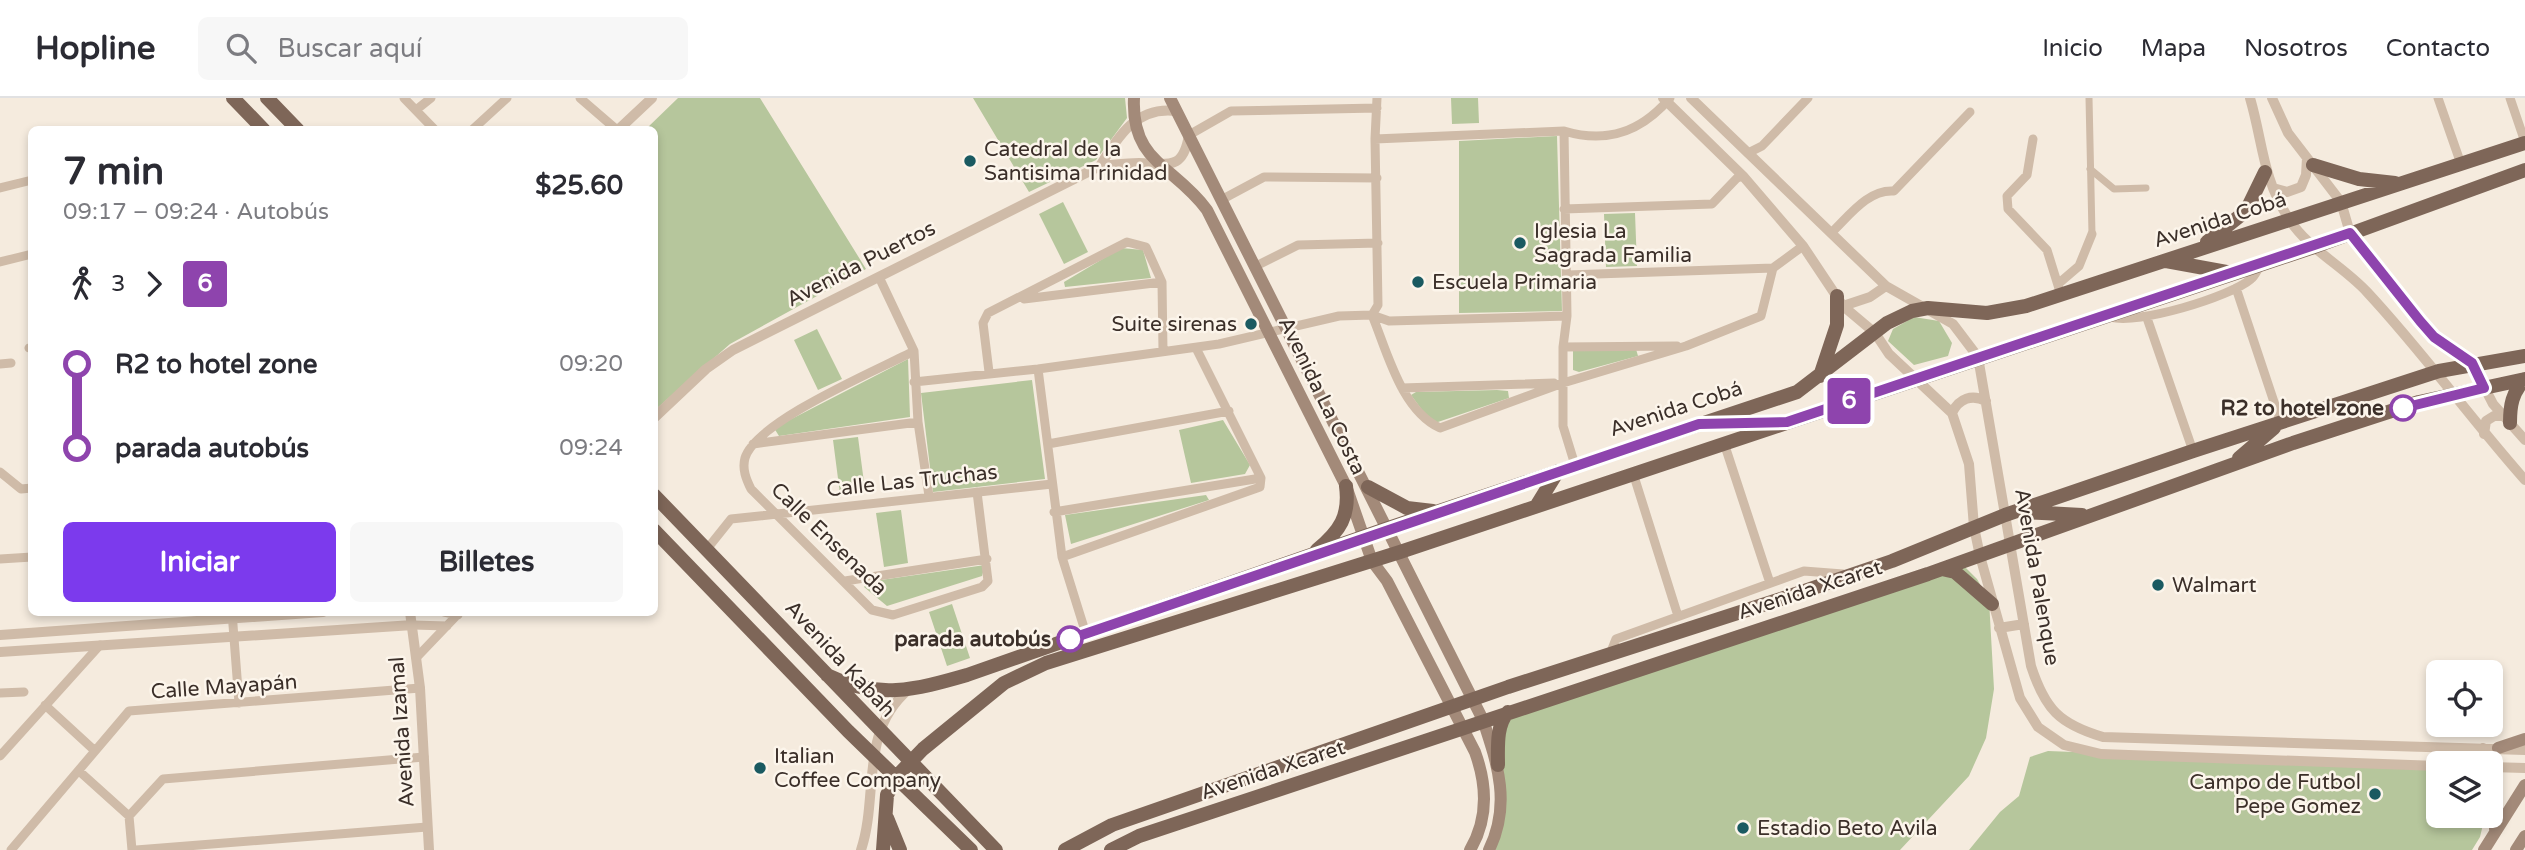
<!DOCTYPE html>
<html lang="es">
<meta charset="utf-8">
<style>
:root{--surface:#fff;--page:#f7f7f7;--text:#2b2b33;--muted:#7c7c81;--line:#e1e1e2;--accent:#7c3aed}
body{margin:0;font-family:"Varela Round",sans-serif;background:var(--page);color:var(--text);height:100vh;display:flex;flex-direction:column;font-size:26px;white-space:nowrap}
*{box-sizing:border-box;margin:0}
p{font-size:23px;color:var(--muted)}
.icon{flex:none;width:38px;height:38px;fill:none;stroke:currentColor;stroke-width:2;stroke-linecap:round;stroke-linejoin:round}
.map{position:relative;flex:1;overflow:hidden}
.sheet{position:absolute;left:28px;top:28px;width:630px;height:490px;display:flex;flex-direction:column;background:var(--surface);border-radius:10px;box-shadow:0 4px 10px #0003}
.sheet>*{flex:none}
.badge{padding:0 14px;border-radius:5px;font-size:24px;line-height:46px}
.buttons{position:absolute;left:2426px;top:562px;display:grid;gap:14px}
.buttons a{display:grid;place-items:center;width:77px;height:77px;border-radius:10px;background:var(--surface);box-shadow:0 4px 10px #0003;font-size:35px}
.map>.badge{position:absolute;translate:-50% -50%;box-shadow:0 0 0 4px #fff}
.legs{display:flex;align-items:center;gap:10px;height:77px;padding:0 35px;font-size:23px}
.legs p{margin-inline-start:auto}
.headline{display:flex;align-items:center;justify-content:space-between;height:119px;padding:0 35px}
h1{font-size:38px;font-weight:700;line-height:52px}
.action{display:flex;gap:14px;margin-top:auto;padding:14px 35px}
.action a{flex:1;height:80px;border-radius:10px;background:var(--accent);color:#fff;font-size:28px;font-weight:700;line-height:80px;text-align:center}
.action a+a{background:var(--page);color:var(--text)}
ul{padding:0 35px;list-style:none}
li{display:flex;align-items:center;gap:24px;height:84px;font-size:26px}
li i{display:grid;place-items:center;width:10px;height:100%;margin:0 9px;background:currentColor}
li i::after{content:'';width:18px;height:18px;margin:-9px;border:5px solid;border-radius:50%;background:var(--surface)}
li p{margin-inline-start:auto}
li:first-child i{background:linear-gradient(#0000 50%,currentColor 0)}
li:last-child i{background:linear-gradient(currentColor 50%,#0000 0)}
header{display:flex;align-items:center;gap:42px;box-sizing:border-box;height:98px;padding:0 35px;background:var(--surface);border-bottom:2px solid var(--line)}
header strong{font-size:33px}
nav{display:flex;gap:38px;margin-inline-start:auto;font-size:24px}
.search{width:490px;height:63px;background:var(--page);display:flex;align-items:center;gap:18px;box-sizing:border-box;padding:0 24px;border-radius:10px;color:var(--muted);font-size:26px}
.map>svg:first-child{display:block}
.green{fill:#b6c69c}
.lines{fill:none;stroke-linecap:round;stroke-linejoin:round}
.pedestrian{stroke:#cfbba8;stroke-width:7}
.minor{stroke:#cfbba8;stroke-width:9}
.tertiary{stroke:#cfbba8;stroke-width:10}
.secondary{stroke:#a38a79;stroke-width:12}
.primary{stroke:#7e6658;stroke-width:14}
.line-1-casing{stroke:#fff;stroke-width:16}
.line-1{stroke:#8e44ad;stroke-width:10}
.poi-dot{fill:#1a5a61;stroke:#fcf5eb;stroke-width:2.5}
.stop-1-dot{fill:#fff;stroke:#8e44ad;stroke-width:3.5}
.labels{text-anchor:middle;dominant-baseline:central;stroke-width:5;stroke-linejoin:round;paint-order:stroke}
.poi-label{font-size:21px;fill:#3b2f29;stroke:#fcf5eb;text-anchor:start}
.street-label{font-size:21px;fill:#3b2f29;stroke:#fcf5eb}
.stop-label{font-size:21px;font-weight:bold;fill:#3b2f29;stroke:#fcf5eb;text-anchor:end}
</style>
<header>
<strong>Hopline</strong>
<div class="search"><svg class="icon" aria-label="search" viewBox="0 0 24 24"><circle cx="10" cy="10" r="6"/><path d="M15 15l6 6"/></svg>Buscar aquí</div>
<nav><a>Inicio</a><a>Mapa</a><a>Nosotros</a><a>Contacto</a></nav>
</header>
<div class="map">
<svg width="2525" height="752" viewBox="0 0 2525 752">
<rect width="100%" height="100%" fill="#f5ebde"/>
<path class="green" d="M678,0H760L866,171L730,246L655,312L654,32H645Z
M973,0H1125L1127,20L1096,62L1029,94Z
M1451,0H1478L1479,25L1452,26Z
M1557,38L1562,213L1459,215V43Z
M1063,104L1088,154L1064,166L1039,116Z
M1635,115L1637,168L1606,169L1604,116Z
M1121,150L1143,152L1151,180L1065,189L1064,184Z
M1914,219L1939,223L1952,245L1948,258L1914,267L1888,243L1893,231Z
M817,231L842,281L818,292L794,242Z
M1636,251L1638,258L1579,274L1573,272V252Z
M908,261L910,319L779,338L774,330Z
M1032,282L1045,381L933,394L921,295Z
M1497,292L1508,293L1509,300L1435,325L1427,319L1411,297L1416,294Z
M1223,322L1250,367L1245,376L1191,385L1179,332Z
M858,339L865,392L840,396L833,342Z
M1206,397L1209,402L1071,446L1065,417Z
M901,412L908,465L884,469L876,415Z
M985,467L982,478L887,508L864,489L867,484Z
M1964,468L1977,481L1989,502L1994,591L1986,640L1969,678L1900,752H1496L1502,625L1511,617Z
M952,506L970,560L947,568L929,514Z
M2048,653L2438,668V718H2485L2480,739L2472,752H1969L2000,714L2019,698L2030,659Z"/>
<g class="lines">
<path class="pedestrian" d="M2089,0L2092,136
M2090,71L2114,91L2146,90"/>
<path class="minor" d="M404,0L435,32
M580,0L617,32
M1377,0L1375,41L1378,207L1372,217C1387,253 1401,312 1440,330L1563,285L1686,248L1761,218L1773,170
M2438,0L2461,66
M2510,0L2525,44
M416,12L431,0
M472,32L507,0
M1564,33L1567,218L1563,249V328L1575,367
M1189,37L1231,13L1377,10
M1375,41L1564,33C1607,46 1641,34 1670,0
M2033,41L2027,77L2007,98L2008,111L2047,152L2061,197
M1748,55L1762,48L1808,0
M0,90L32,82
M1221,102L1264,79L1377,80
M1564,111L1712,106L1737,80L1743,78
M1831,135C1849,118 1868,91 1894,93L1970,14
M0,164L32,156
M1254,169L1298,147L1378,145
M1567,177L1773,170L1803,148
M879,179L914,253L918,324L929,398
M2058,186L2079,168L2092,136
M2236,190L2281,325
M1024,201L1162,184
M2111,219C2137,227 2230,199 2251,181C2255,178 2257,172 2260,168
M2147,220L2193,353
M1563,249L1677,248
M29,250L32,249
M914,253C878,272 756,323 745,360C742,371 746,381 751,391L872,512L893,517L982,489L988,483L977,394
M0,266L11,265
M1038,271L1062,459L1086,536
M989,274L983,225L988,215L1127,144L1146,149L1162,184L1163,253
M914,284L1038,271L1219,246L1339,218L1372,217L1389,223L1567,218
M1402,290L1554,285
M1724,345L1770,485
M753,346L918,324
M1048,346L1229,313
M0,374L21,391L32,390
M1633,375L1678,518
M1054,414L1261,380
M707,451L731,421L1052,386
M1062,459L1260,389L1261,380L1196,250
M0,461L32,459
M845,483L987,461
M232,514L239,605
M444,514L458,517
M413,527L447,528
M1610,556L1616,541L1804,473L1843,476
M417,559L460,514
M0,595L24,594
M45,607L94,652
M0,658L100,547
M79,673L129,718L132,752
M129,718L163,681L424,659
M11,752L129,613L420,590
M136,752L427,729"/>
<path class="tertiary" d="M1663,0L1743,78L1803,148L1843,208L1875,235L1889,256L1952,315L1969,366L1974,429L1980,458L2020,600L2038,629L2064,647L2101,656L2438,668
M1691,0L1886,188L1953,226L1978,259L2031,568C2045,611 2059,626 2103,639L2525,652
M2250,0C2263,44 2262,80 2289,121C2308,151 2343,168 2367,194C2423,254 2470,320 2525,382
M2272,0L2288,35L2341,104L2350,135L2405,207L2434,239L2472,265L2493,306L2525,342
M618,32L652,0
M1100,68C1118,38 1137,8 1176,13
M2273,90L2287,94L2301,89L2306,77L2307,60
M1843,208L1870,199L1886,188
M1952,315C1959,300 1972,296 1986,303
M654,320L706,271L733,252L1100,68C1113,67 1126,65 1139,65C1168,66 1183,73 1189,37
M2484,336L2486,323L2494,318H2505
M410,514L420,590L429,752
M1999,530L2024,526
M0,537L323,514
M0,554L413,527
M2482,665L2483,650
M2490,669L2525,670
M861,752C879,698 859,634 908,592"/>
<path class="secondary" d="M1134,0C1131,65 1174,67 1207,112L1346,388L1372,463L1387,483L1475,654C1487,687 1489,720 1470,752
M1170,0L1483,622C1498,667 1511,707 1489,752
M2498,650L2525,641
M2490,691L2497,710L2495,731
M2484,752L2525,687
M2516,752L2525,738"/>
<path class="primary" d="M233,0L264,32
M267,0L298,32
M2313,67L2359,81L2395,85
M2207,144L2246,113L2265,74
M2166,163L2232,175
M1820,278L1837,227V198
M1714,325L1771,324
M2510,325C2510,307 2512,295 2525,281
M2239,360L2274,330
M1368,389L1407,410L1433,413
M654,397L996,752
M1537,407L1558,373
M2025,414L2082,417
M654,432L848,633L971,752
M1317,452C1340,433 1350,418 1346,388
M1942,471L1955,474L1992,506
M827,577C877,602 915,592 967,577L1388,430L1797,294L1887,225L1912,213L1928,210L1987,215L2026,208L2525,45
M1498,667C1498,650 1496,627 1508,614
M887,720L900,752
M883,752L887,697L896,679L923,651L1004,585L1046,565L1400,454L2314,149L2525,72
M1065,752L1112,727L1508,589L1781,501L1892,463L2005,417L2193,353L2439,273L2525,258
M1111,752L1139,738L1928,476L2293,345L2419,304L2525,281"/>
</g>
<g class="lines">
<defs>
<path id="line-1" d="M1070,541L1699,326L1787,324L2350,135L2420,223L2434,239L2472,265L2484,290L2403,310"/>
</defs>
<use href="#line-1" class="line-1-casing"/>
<use href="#line-1" class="line-1"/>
</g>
<g class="poi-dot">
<circle cx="970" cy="63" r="7"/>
<circle cx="1520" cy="145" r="7"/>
<circle cx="1418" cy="184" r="7"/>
<circle cx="1251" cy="226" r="7"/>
<circle cx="2158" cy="487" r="7"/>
<circle cx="760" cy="670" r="7"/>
<circle cx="2375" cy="696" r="7"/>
<circle cx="1743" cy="730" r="7"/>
</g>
<g class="stop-1-dot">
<circle cx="2403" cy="310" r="12"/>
<circle cx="1070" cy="541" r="12"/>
</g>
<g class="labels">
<g class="poi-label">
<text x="984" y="51">Catedral de la<tspan x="984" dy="24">Santisima Trinidad</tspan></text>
<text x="1534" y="133">Iglesia La<tspan x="1534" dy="24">Sagrada Familia</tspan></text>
<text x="1432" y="184">Escuela Primaria</text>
<text x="1237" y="226" text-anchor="end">Suite sirenas</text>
<text x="2172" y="487">Walmart</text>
<text x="774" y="658">Italian<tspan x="774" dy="24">Coffee Company</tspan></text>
<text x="2361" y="684" text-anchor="end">Campo de Futbol<tspan x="2361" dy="24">Pepe Gomez</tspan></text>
<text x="1757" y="730">Estadio Beto Avila</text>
</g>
<g class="street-label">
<text transform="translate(2220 122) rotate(-18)">Avenida Cobá</text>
<text transform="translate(861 166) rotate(-27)">Avenida Puertos</text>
<text transform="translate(1322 298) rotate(64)">Avenida La Costa</text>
<text transform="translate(1676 311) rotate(-18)">Avenida Cobá</text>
<text transform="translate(912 383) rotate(-6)">Calle Las Truchas</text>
<text transform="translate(829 441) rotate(44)">Calle Ensenada</text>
<text transform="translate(2037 479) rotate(80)">Avenida Palenque</text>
<text transform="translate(1810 492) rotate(-18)">Avenida Xcaret</text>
<text transform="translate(840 561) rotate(47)">Avenida Kabah</text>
<text transform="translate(224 589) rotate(-4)">Calle Mayapán</text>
<text transform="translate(402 634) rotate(-94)">Avenida Izamal</text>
<text transform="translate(1273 672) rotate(-18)">Avenida Xcaret</text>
</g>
<g class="stop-label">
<text x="2384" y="310">R2 to hotel zone</text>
<text x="1051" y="541">parada autobús</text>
</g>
</g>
</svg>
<div class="buttons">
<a><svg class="icon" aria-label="locate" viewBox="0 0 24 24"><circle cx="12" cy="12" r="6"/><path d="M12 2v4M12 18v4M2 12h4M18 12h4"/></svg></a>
<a><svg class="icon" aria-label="layers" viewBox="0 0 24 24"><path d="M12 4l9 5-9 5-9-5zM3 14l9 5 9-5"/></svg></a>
</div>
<b class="badge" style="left:1849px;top:303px;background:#8e44ad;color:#fff">6</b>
<section class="sheet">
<div class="headline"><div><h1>7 min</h1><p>09:17 – 09:24 · Autobús</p></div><b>$25.60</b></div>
<div class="legs"><svg class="icon" aria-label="walk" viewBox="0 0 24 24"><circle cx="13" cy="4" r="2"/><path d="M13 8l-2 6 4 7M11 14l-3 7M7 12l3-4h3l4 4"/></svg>3<svg class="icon" aria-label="forward" viewBox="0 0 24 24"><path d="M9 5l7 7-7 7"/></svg><b class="badge" style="background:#8e44ad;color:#fff">6</b></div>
<ul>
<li><i style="color:#8e44ad"></i><b>R2 to hotel zone</b><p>09:20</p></li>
<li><i style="color:#8e44ad"></i><b>parada autobús</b><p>09:24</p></li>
</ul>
<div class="action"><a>Iniciar</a><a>Billetes</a></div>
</section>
</div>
